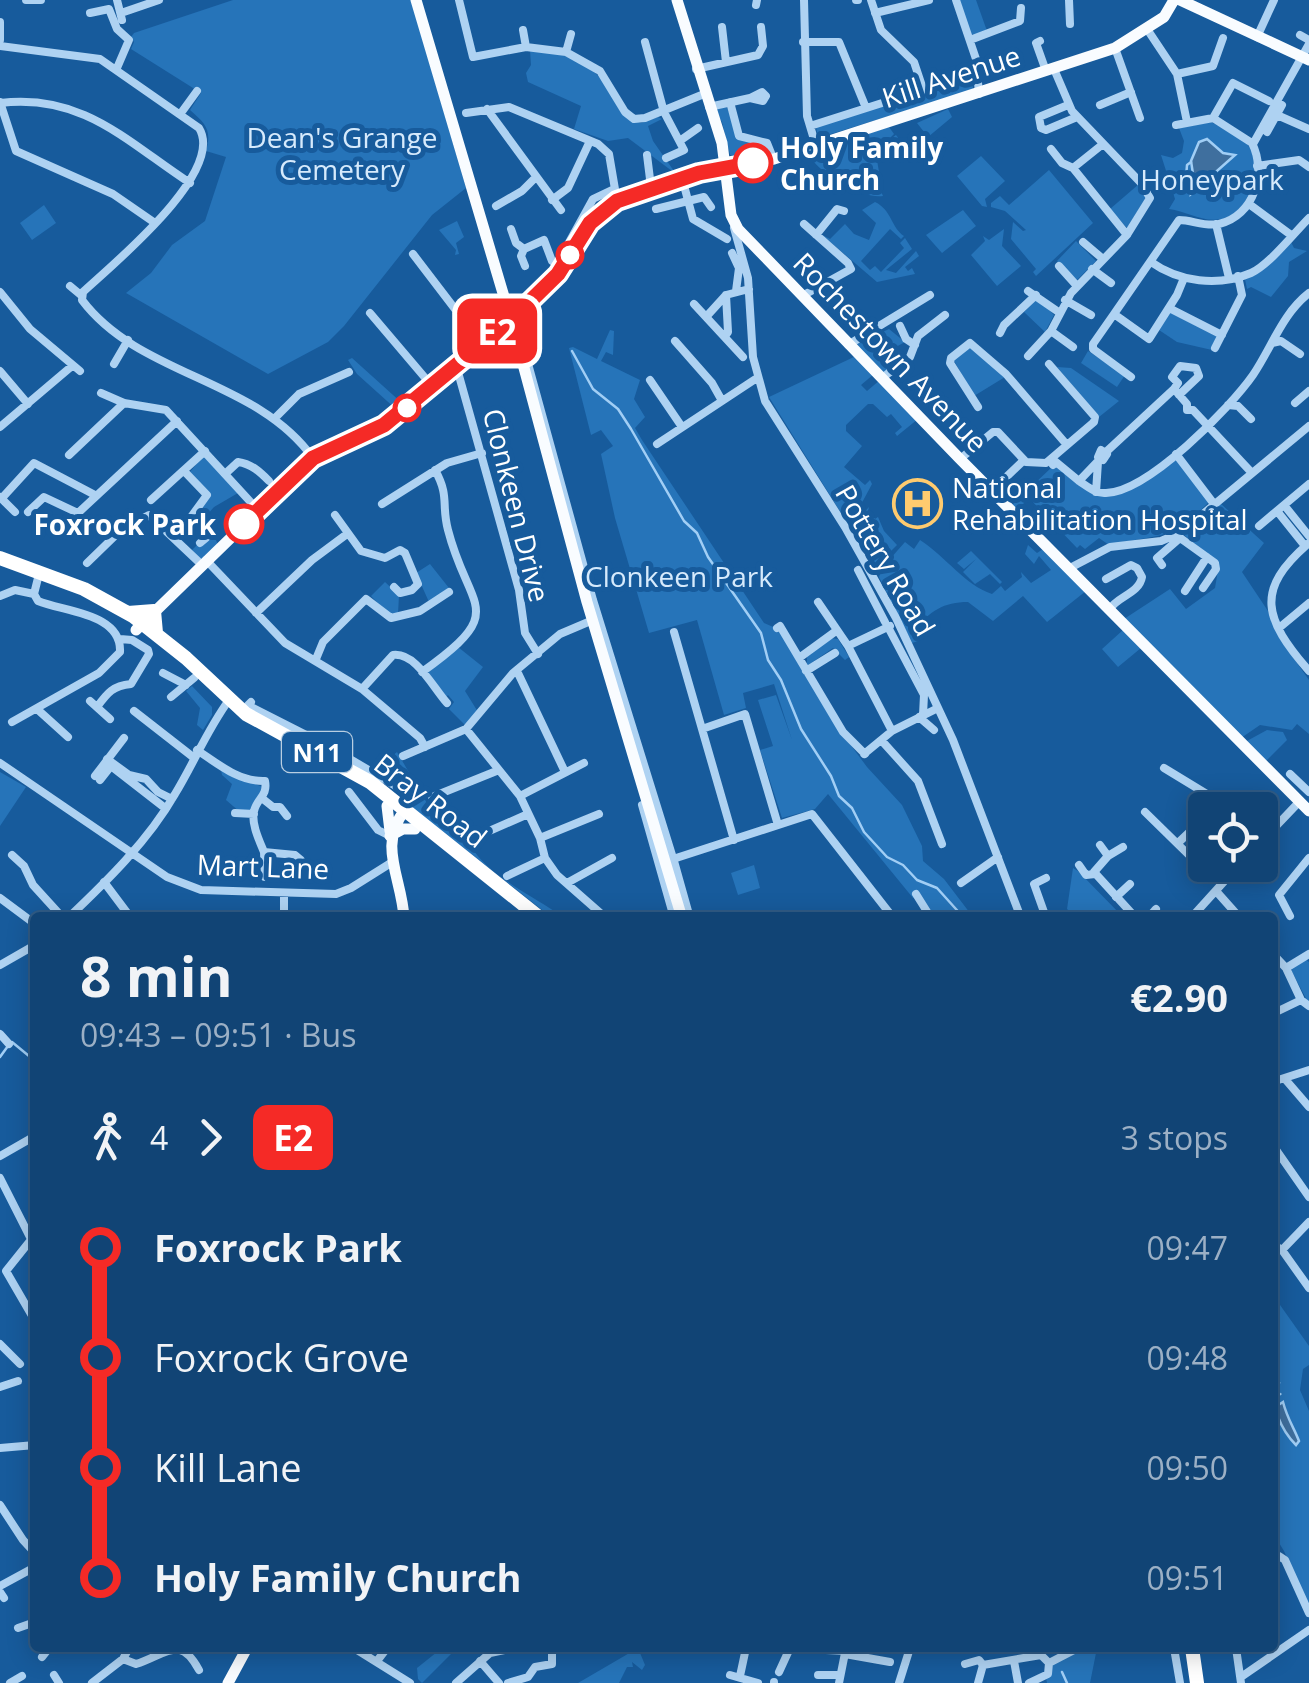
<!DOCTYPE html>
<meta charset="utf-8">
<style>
:root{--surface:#114475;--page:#1a4b7a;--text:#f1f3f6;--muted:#9cb0c5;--line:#305c87}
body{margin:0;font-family:"Open Sans",sans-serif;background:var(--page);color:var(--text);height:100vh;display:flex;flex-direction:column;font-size:38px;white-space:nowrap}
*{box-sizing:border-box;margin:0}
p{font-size:32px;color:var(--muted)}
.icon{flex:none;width:55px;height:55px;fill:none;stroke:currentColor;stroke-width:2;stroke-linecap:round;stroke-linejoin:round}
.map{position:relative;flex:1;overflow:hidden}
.details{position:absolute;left:30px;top:912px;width:1248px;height:740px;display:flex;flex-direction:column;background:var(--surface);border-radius:10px;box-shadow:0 5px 25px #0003,0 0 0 2px var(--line)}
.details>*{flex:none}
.badge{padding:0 20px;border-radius:15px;font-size:35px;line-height:65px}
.controls{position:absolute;left:1188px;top:792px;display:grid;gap:20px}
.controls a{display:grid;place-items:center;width:90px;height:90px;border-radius:10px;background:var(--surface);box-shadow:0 5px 25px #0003,0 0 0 2px var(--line);font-size:50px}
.map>.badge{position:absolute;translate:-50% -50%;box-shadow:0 0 0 5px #fff}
.legs{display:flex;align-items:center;gap:15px;height:110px;padding:0 50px;font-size:32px}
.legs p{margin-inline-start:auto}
.summary{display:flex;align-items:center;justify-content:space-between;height:170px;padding:0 50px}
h1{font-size:55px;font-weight:700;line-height:75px}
ul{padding:0 50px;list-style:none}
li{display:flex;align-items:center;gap:35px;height:110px;font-size:38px}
li i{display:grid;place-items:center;width:15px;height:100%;margin:0 12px;background:currentColor}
li i::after{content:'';width:25px;height:25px;margin:-12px;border:8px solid;border-radius:50%;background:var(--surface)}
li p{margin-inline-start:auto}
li:first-child i{background:linear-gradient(#0000 50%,currentColor 0)}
li:last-child i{background:linear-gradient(currentColor 50%,#0000 0)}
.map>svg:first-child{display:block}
.green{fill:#2674b9}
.water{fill:#3f6f9e;stroke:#a1cef5;stroke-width:2.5}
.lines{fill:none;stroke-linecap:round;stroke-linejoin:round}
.stream{stroke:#a1cef5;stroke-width:2.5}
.minor{stroke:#aed2f2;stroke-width:8}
.major{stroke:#f9fcff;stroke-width:11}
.highway{stroke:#fff;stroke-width:14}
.line-1-casing{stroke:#fff;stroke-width:22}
.line-1{stroke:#f52a26;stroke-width:15}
.stop-1-dot{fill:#fff;stroke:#f52a26;stroke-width:5}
.labels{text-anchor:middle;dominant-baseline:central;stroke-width:10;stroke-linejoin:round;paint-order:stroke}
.shield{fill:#175b9c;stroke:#b9cee1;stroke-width:2.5}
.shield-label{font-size:25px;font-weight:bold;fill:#fff}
.street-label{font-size:28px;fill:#fff;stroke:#175b9c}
.park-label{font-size:28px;fill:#d6eafc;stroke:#175b9c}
.stop-label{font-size:28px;font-weight:bold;fill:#fff;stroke:#175b9c;text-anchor:start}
.poi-label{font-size:28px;fill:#fff;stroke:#175b9c;text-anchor:start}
</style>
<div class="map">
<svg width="1309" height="1683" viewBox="0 0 1309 1683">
<rect width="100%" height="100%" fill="#175b9c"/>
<path class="green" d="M233,0H411L466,188L432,215L344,326L328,342L268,374L126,293L151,273L172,245L205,221L226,157L206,151C212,130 206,124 190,110L201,93L131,49L134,42L131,37L134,33Z
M958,0H976L987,31L976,36L971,34Z
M530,50C560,52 589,59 606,86C614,98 618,110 628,119L641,123L658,117L662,119L648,126L653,141L676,174L628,138L608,141L574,129L581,106L528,82L526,73L531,65Z
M972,77L973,90L818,138L816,127Z
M727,107L738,136L764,144L769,154L755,158L730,155L722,122L715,112L718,108Z
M948,109L952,117L928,137L917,123Z
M1211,122C1223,128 1243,135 1250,148C1262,171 1249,213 1222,219C1202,223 1187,211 1169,209L1175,199L1161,155L1173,158L1182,153L1184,141L1179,128Z
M889,127L894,134L886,142L896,135L902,143L877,160L879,172L875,178L883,196C862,199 823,176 811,158V152Z
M981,156L1005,181L985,199L987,207L982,206L957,176Z
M1049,170L1093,223L1036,276L1033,272L1036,269L1011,239L1013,222L1023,231L1026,230L1005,211L991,207V203L1000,196L1009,205Z
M1139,184L1148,194L1127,228L1110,209Z
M875,202C892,210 891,228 904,236L901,239L890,229L861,261L870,270L875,266L881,272L904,248L900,243L905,238L912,249L886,270L896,273L916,251L919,256L905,267L908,271L912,268L915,274L877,282L822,235L830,239L845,224L854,234L869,240L876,223L862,210Z
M44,205L56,223L32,240L20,223Z
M963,210L976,226L942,253L926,235Z
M457,221L464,237L456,243L459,254L455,255L456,250L439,230Z
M1004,229L1002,246L1021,266L997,286L971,255L985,241L983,236L989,240Z
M1076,241L1096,261L1075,282L1057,261Z
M1291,242L1294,248L1307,251L1289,262L1288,276L1271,297L1251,287L1247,289L1245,279L1260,272Z
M1038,298L1054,315L1045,332L1024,312Z
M1170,312L1218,337L1212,350L1177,342L1159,330Z
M889,329L905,342L894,348L883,338L872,349L889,369L884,373L855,345Z
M610,330L614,331L613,355L606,352L601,361L640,380L634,399L645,417L635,428L642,440L764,623L778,629L830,717L867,767L902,805L922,846L923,861L944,879L973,917H934L920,897L913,898L828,794L815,809L782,818L760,750L773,746L758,700L776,695L792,740L774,684L743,693L746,708L724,715L697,620L649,633L615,518L601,454L613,446L601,430L591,435L569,348L573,347L597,359Z
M967,347H972L1005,377L974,396L953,359Z
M1088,351L1125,375L1117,387L1081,363Z
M856,356L874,374L861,385L867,391L880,380L918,419L897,436L895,433L902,427L891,414L887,417L873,404H868L846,425V431L862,446L844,467L865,485L870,480L872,484L857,512L846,521L769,397Z
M352,358L403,404L397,410L357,374L348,360Z
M1057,367L1071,368L1119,401L1099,417Z
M204,455L238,493L214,507L206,516L218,545L201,561L192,550L207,535L194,520L209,498L189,473Z
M1172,461H1177L1209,502C1168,543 1161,533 1109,545L1099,538L1085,549L1080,545L1077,548L1029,498L1016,511L1011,506L1052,467L1058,466C1119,517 1114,494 1172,461Z
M1220,503L1264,543L1242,572L1268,611L1280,639L1309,680V734L1297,724L1292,730L1260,725L1241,738L1124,619L1170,589L1186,609L1215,588L1219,564L1183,534Z
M869,507L868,511L875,519L878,517L884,531L897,545L878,564L873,563L850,528Z
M920,540C946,557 965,585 992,594L1001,586L1005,591L1022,577L1021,572L1031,583L1051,570L1039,556L1034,564L1025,554L1028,545L1037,553L1043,549L1086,591L1047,622L1023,596L993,621L968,602C944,602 929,611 916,630L918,641L912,643L879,577L882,568L905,542L914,549Z
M971,551L1002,582L1000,584L990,574L975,584L963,572L976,559L964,569L957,563Z
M430,564L449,588L429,602L416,573Z
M385,582L399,595L398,614L390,616L371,596Z
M1123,630L1141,648L1118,667L1102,649Z
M830,638L838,639L849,657L845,660L833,648L807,666V654Z
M458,647L483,667L465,691L478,712L466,726L449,709L454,702L448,695L445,698L428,672Z
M192,686L212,707V715L203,730L197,725L200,708L186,691Z
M1267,730L1283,732L1287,740L1266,761L1245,742Z
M397,752L438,822L467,836C476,871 536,897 563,917H551L413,808L412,792L373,772Z
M221,770L265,788L250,812H240L226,800L232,784L222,775Z
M0,772L26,787L0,826Z
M754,865L760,888L738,895L731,873Z
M1073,868L1078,871L1123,917H1076L1067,909Z
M1305,959L1309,962V1004L1292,972V967Z
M1273,1295L1309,1346V1365L1303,1369L1300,1390L1309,1411V1608L1284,1551L1273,1533Z
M442,1648H457L422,1683L418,1679L417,1668Z
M638,1648L645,1665L642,1670L632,1662L633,1667H627L619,1683H578Z
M1081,1648H1097L1090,1683H1047L1046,1678L1052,1665Z"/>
<path class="water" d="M1207,139L1223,153L1235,155L1191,194L1193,174L1191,161L1199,142Z
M1272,1380L1279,1383L1277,1392L1280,1394L1274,1399L1277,1406L1283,1402C1287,1418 1294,1428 1299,1441L1296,1445C1279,1428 1272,1405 1272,1380Z"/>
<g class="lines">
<path class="stream" d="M1185,191L1187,165L1191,162
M572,351L593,389L618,409L631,429L684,521L697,533L708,557L761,633L768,660L781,680L801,729L831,776L839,796L852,808L864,832L887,857L903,865L917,880L937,888L964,918
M12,1042L35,1061
M0,1057L8,1046
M1052,1648L1055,1652
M1062,1672L1067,1683"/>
<path class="minor" d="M26,0H41
M117,0L122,20
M459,0L473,57L526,47L566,52L600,71L625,112L634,119L645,118L704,94
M804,0L807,116L816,146
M856,0H858
M871,0L881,30L914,62L923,89
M956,0L976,59L979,94
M1069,0L1070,24
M756,5L757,0
M90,13L109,9L117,29L129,40L117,68
M121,13L159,0
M875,13L929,0
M0,22V40
M722,27L726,62
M1147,29L1177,74L1187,122
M523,30L526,47
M1300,35L1309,40
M1257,37L1274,0
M970,40L1020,21L1021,8
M1040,41L1036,43L1046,71
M645,42L664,112L684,150L666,158
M803,42H839L866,108
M0,46L100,59L199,128C226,172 113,264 83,292L82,300C140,377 256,378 313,458
M1115,48L1140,118
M566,52L571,34
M696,69L758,55L763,46L761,27
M1177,74L1213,66L1223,38
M0,102L16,151L113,194L155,223
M730,102L739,136L767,143L771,153
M0,103C83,93 127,142 190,183
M1068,105L1039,117L1041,128L1046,130L1077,117
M1100,105L1131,92
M709,107L750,98L763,101L766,96L762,92L750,98
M487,109L561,210
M181,113L197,91
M466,113L509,107L598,144L609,154L617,201
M1277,115L1309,129
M1213,118L1233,83L1269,101
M1176,125L1213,118L1252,143C1267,173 1254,216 1219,224C1205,227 1192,220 1179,220L1114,314L1149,339L1177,295L1184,278
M810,126L976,73
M1267,132L1282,105
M681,140L698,128
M1103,144L1073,168L1127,235
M1253,144L1309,44
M1051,149L1062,163L1073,168
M647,155L651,187
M1257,166L1299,160L1309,167
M682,178L693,219L727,239
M552,200L568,188L590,141
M1249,204L1291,235
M496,206L522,191L535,178
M656,209L704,197L711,207
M1216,224L1229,278
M734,228L748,278L753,357L765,401L845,527L896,618L953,740L1021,918
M511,229L516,243L524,249L521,256L525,266
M816,235L837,209L844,211
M1083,242L1103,259
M566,248L593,199L614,189
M524,249L544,240L552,261L562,268
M732,253L739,268L736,291
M413,254L481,343
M1151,262C1179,282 1218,287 1251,273C1269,265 1294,233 1309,218
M1059,266L1077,286
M1092,269L1111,283
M70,286L82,296
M1028,291L1060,313
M0,292L30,329L80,371
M802,296L851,269L848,263L804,224
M1065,300L1091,315
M694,304L743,357
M1169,308L1222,335
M370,313L432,386
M1114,314L1093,344V349L1131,377
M706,317L726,295L749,289
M900,326L906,339L915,345
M1051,331L1073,347
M1000,333L1004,325L1036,295
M725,336L728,332L726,295
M675,341L712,383L721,399
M1272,343L1281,341L1300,354
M848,345L930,295
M1215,348L1242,295L1238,276
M1028,356L1051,331L1071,293L1127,235L1150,198L1141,183L1072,111L1054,69
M527,360L593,600L672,855
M114,364L128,340
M456,365L519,590L525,633L538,654
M0,371L28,404
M882,378L910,357L918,336L945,315
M650,380L682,427
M1174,389L1178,383L1172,377L1180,366L1196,368L1199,376L1179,395
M101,393L124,403L166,410L258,510
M1295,403L1309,391
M1228,405L1238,406L1251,419
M978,407L950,363L951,358L970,343L1006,374L1067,445
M274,419L299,394L349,372
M0,427L72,366
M657,444L757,378
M1101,450L1107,454L1103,460L1098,457Z
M1106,452L1174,389L1187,404V410H1193L1252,473
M1176,454L1214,504
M69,455L124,403
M960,459L993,432H998L1026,462L1046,463L1094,422L1095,417L1049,364
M1100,459L1079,481C1088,487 1096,494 1106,493C1148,492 1230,408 1253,375C1272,347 1282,314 1309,293
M1053,465L1056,462L1079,481
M184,471L207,495L191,517L206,538L200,543
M225,474L238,462C252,464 260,472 269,481
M1000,483L1024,460
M1096,492L1098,462
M0,497L15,512
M2,498L34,463L95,495
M151,500L205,451
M382,504L447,463L482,453
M1284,505L1309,536
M1277,511L1305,546
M28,512L44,497L78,513
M335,515L361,551L385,558L400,550L405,553L418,584L412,590L400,593L394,587
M1259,526L1309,484
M67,534L79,518L78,513L177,421
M1176,535L1215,563L1216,569L1203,588
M1309,543C1254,590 1264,619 1309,671
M206,560L285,643L362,689L420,738L425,747
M87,563L120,531L149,515L202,565
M1162,565L1157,558L1180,538
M1068,569L1110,547L1161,541L1180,533L1309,426
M858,570L885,622
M1106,579L1131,565L1137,568L1142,577C1139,594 1117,596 1109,610
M1185,591L1207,557
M0,596L15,590L34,594
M818,602L848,646L892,731
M256,613L312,560L347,534
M888,627L924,695L923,715
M777,628L780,626L843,732L865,754
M1279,628L1309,603
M674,632L734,840
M848,646L890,626
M799,658L836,631
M316,659L323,642L366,599L391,618L420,611L449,592
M517,671L565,772
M806,671L835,653
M422,672C510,609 469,612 448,530C441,504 450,497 435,470
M163,673L186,685
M362,689L393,655C416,652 433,688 447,703
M171,697L194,678
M90,701L110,719
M251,702L248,705L251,707L326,745L406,792L411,799L406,809
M97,707C108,692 113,686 131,684L149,654L148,650L132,640L120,639
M37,709L68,737
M134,711L193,757
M919,717L934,730
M12,722L99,673L120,652C122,613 64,612 38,601L34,594L39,574
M466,729L520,796L540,838L545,858L557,875L606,918
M702,729L745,714L778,825
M882,741L918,781L942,844
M197,750C218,764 239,782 265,781C268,796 257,798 254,811C251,823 259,840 264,852L295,855L301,860L302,877H298
M864,754L892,731L938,708
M403,756L466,729L513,673L560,634L593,620
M107,759L129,775L146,779L158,792L172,799
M0,763L167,877L201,890L336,894L351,888L394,861
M1164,768L1233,810
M1290,774L1309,792
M95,776L124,738
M100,780L111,766L165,808
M349,792L378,830L390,836
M520,796L584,763
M432,797L499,770
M263,799L273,807H280L287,816
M642,805L674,918
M1145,812L1193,859L1205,862
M235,813L254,814
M540,838L599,814
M471,839L528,814
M1178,843L1199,823
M1260,843L1300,801
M1100,845L1108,856L1094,872L1136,918
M264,852L265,877
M12,855L24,866L33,885L63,918
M1108,856L1123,847
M670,860L812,814L891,915
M674,861L690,918
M1079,865L1086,875L1095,874
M507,876L545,858
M104,882L131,918
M567,883L612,858
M961,883L998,857
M1216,891L1240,918
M284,893V918
M916,894L931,918
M1116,897L1130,884
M0,898L35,924
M1290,916L1279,895L1309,858
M68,918C107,881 148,841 175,794C194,763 207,730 229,700
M1031,918L1044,912L1034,884L1046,878
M1148,918L1156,909
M1191,918L1239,865
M1272,953L1286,968L1301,1000L1309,1006
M0,965L35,945
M1286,968L1309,954
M1272,1014L1301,1000
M0,1034L9,1044
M1285,1079L1309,1107
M1272,1082L1309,1070
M1272,1144L1309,1197
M0,1156L35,1136
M0,1178L35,1247
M30,1241L6,1271L35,1321
M1272,1244L1282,1250L1309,1288
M1282,1250L1309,1222
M0,1344L20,1364
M0,1387L18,1381
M0,1448L35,1445
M0,1505L23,1540L35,1553
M1272,1559L1279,1556L1285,1560L1309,1613
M0,1586L35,1567
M0,1592L4,1598
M18,1628L35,1622
M354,1648L410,1683
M1174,1648L1180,1683
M1236,1648L1241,1683
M826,1650L846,1651
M845,1654L890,1662
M42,1657L49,1648
M123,1659L136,1664C167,1654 180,1634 199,1670
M377,1661L387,1648
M480,1661L499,1683
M1014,1661L1018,1683
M1049,1663L1078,1648
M965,1664L979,1660L983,1665
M779,1672L790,1648
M54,1675L59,1683
M730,1675L758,1683
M818,1675H840
M740,1676L746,1648
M1241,1677L1309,1630
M10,1683L22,1676
M92,1683L123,1659L129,1648
M456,1683L490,1653L514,1648
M508,1683L528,1677L535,1667L552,1664V1648
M774,1683V1682
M839,1683L846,1648
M899,1683L910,1648
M978,1683L983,1665L1041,1655L1049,1663L1048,1674L1029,1683"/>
<path class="major" d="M416,0L513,327L587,602L682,918
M677,0L722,143L731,215L738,229L960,459L1309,811
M1180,0L1309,60
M136,630L313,458L385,425L511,321L558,274L591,223L617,201L699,173L774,159L1115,48L1164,17L1174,0
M387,806L390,831
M390,836L403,829H415
M404,918C402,878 377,845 405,810
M228,1683L247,1648"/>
<path class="highway" d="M0,558L84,589L133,616L186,658L246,714L370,782L540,918
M128,613L154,611L156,633
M1192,1648L1197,1683"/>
</g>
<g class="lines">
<defs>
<path id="line-1" d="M244,524L313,458L384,425L510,321L558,274L590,223L617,201L699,173L753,163"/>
</defs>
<use href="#line-1" class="line-1-casing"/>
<use href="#line-1" class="line-1"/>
</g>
<defs>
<symbol id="hospital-ring" viewBox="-11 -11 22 22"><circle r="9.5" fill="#175b9c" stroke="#ffcb6f" stroke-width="1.5"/><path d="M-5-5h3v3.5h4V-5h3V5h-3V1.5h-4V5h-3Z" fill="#ffcb6f"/></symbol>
</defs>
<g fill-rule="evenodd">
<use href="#hospital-ring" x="890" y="476" width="55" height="55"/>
</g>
<g class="stop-1-dot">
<circle cx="753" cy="163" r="18"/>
<circle cx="570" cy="255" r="12"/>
<circle cx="407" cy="408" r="12"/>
<circle cx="244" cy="524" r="18"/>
</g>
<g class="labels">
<rect class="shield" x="282" y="732" width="70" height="40" rx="8"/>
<g class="shield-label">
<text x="317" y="752">N11</text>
</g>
<g class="street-label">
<text transform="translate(951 76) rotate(-18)">Kill Avenue</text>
<text transform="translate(891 352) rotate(46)">Rochestown Avenue</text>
<text transform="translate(517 505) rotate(76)">Clonkeen Drive</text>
<text transform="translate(886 560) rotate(60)">Pottery Road</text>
<text transform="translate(431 800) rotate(38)">Bray Road</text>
<text transform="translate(263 866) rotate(2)">Mart Lane</text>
</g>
<g class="park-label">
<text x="342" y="137">Dean's Grange<tspan x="342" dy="32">Cemetery</tspan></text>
<text x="1212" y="179">Honeypark</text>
<text x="679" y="576">Clonkeen Park</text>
</g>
<g class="stop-label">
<text x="780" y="147">Holy Family<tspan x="780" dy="32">Church</tspan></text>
<text x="216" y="524" text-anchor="end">Foxrock Park</text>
</g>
<g class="poi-label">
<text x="952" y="487">National<tspan x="952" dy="32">Rehabilitation Hospital</tspan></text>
</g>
</g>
</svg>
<div class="controls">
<a><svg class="icon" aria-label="locate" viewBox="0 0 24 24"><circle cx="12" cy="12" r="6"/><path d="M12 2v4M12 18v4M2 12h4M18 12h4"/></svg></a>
</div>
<b class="badge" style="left:497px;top:331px;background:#f52a26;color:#fff">E2</b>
<section class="details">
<div class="summary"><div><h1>8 min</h1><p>09:43 – 09:51 · Bus</p></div><b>€2.90</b></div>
<div class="legs"><svg class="icon" aria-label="walk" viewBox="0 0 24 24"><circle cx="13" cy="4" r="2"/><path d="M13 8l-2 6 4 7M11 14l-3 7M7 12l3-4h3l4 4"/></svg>4<svg class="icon" aria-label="forward" viewBox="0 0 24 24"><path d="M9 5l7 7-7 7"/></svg><b class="badge" style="background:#f52a26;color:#fff">E2</b><p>3 stops</p></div>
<ul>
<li><i style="color:#f52a26"></i><b>Foxrock Park</b><p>09:47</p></li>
<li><i style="color:#f52a26"></i><span>Foxrock Grove</span><p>09:48</p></li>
<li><i style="color:#f52a26"></i><span>Kill Lane</span><p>09:50</p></li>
<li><i style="color:#f52a26"></i><b>Holy Family Church</b><p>09:51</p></li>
</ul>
</section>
</div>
